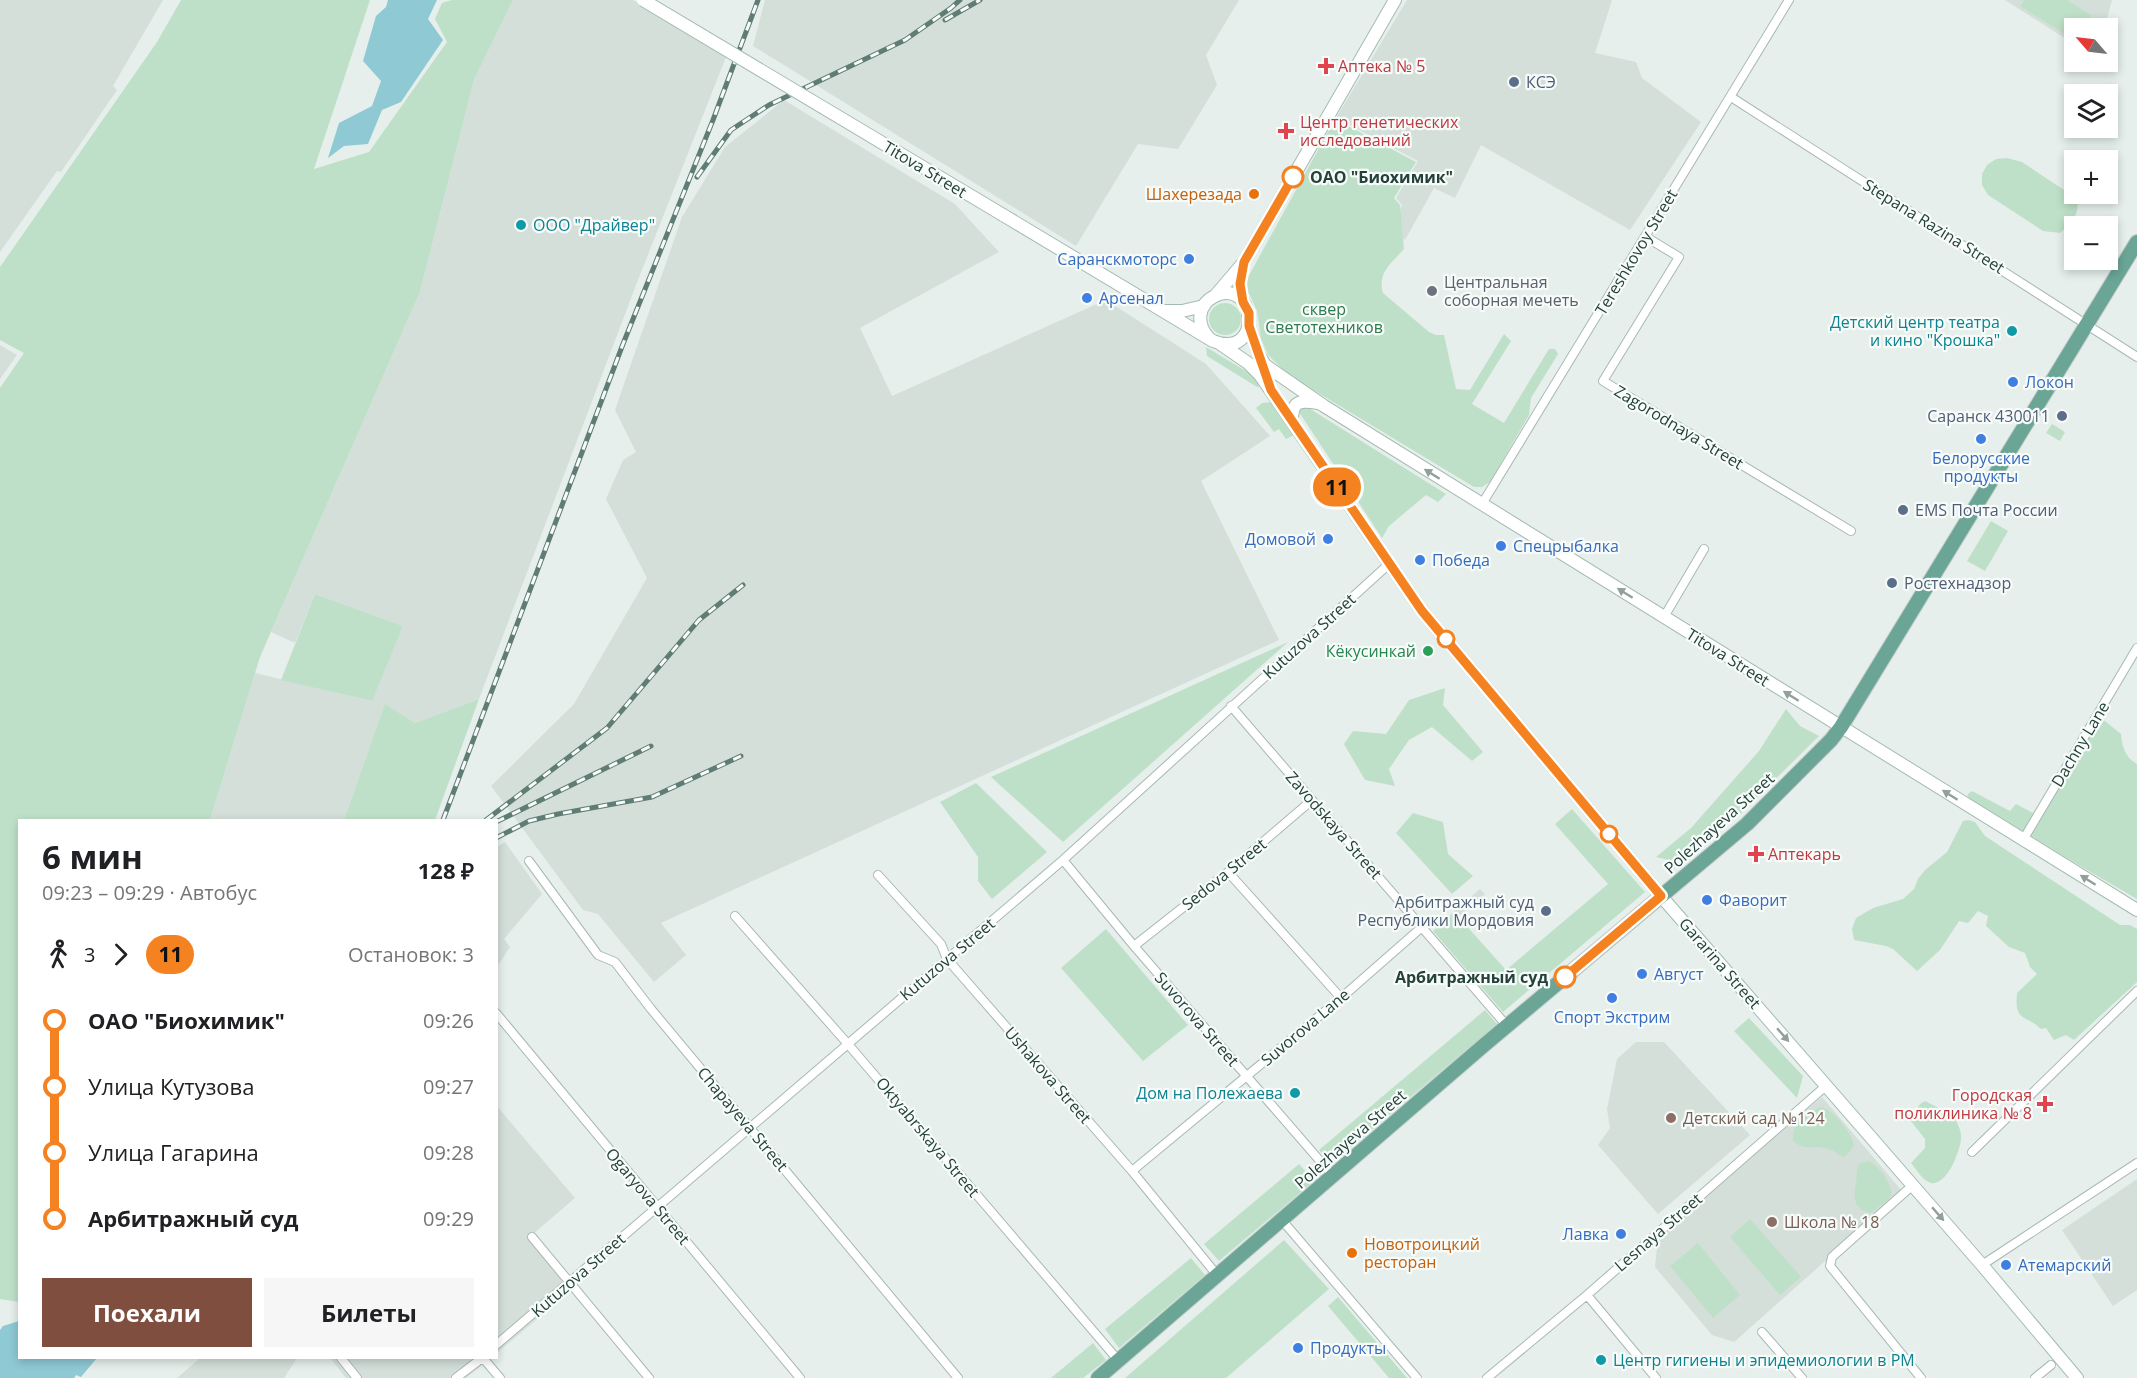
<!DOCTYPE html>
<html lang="ru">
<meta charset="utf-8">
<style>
:root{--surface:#fff;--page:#f6f6f6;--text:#202124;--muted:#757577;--accent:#7f4e3f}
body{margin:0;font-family:"Open Sans",sans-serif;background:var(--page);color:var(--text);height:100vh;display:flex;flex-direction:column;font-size:22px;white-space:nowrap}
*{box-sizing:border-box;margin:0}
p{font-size:20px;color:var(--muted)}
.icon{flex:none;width:33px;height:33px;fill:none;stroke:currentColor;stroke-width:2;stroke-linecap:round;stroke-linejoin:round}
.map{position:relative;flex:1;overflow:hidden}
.sheet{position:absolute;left:18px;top:819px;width:480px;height:540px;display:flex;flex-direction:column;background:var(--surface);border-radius:0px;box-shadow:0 3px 9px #0003}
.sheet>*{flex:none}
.badge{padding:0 12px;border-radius:20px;font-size:21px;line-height:39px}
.needle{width:39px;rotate:298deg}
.fabs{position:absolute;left:2064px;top:18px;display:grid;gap:12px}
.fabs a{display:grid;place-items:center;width:54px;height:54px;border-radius:0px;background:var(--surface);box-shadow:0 3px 9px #0003;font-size:30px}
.map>.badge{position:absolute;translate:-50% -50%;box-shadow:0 0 0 3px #fff}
.legs{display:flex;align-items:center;gap:9px;height:66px;padding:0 24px;font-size:20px}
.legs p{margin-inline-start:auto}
.headline{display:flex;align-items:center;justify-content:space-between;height:102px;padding:0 24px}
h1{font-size:33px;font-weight:700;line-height:45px}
.button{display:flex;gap:12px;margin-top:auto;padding:12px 24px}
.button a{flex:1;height:69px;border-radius:0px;background:var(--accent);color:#fff;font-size:24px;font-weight:700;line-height:69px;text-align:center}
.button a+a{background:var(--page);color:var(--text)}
ul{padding:0 24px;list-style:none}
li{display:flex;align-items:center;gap:21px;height:66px;font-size:22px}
li i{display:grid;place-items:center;width:9px;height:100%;margin:0 8px;background:currentColor}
li i::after{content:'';width:15px;height:15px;margin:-8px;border:4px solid;border-radius:50%;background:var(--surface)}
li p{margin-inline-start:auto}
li:first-child i{background:linear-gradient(#0000 50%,currentColor 0)}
li:last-child i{background:linear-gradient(currentColor 50%,#0000 0)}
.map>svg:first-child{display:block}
.built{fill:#d4dfda}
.green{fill:#bfe0c8}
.water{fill:#8ec9d4}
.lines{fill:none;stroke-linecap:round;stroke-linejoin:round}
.minor-casing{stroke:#a8b8b2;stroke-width:10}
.secondary-casing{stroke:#a4bbb3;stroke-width:14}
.primary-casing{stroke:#c2cac8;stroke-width:16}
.minor{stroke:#fff;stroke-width:8}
.secondary{stroke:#fff;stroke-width:12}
.primary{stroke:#6aa596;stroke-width:14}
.rail-casing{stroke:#5f7d75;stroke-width:5}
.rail{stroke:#f7fbf9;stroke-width:3;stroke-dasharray:9;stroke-linecap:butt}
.secondary-bridge-casing{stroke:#a4bbb3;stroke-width:14;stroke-linecap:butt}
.secondary-bridge{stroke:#fff;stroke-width:12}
.oneway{fill:#92a09c}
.line-1-casing{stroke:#fff;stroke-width:14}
.line-1{stroke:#f58220;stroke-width:9}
.health-dot{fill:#e0444e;stroke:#f7fbf9;stroke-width:2}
.service-dot{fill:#5c6f8a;stroke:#f7fbf9;stroke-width:2}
.stop-1-dot{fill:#fff;stroke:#f58220;stroke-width:3}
.food-dot{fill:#e8710a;stroke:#f7fbf9;stroke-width:2}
.culture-dot{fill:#0f9aa8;stroke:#f7fbf9;stroke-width:2}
.shop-dot{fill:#3f7fe0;stroke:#f7fbf9;stroke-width:2}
.worship-dot{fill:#6b7280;stroke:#f7fbf9;stroke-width:2}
.leisure-dot{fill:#2e9e5b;stroke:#f7fbf9;stroke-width:2}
.education-dot{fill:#8d6e63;stroke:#f7fbf9;stroke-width:2}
.labels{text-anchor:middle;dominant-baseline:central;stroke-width:4.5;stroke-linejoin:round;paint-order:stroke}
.health-label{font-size:16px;fill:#be3a42;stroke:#f7fbf9;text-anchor:start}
.service-label{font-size:16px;fill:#4e5e75;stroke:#f7fbf9;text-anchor:start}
.street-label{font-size:16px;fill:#24423a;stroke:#f7fbf9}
.stop-label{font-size:16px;font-weight:bold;fill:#24423a;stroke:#f7fbf9;text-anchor:start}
.food-label{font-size:16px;fill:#c56008;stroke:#f7fbf9;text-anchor:end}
.culture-label{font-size:16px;fill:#0d838f;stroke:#f7fbf9;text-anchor:start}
.shop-label{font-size:16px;fill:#366cbe;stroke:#f7fbf9;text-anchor:start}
.worship-label{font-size:16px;fill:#5b616d;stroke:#f7fbf9;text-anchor:start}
.park-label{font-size:16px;fill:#2d7a4b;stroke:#f7fbf9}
.leisure-label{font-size:16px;fill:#27864d;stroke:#f7fbf9;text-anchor:end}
.education-label{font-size:16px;fill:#785e54;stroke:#f7fbf9;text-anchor:start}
</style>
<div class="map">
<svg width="2137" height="1378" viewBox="0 0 2137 1378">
<rect width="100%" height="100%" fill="#e6efeb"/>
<path class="built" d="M0,0H163L113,86L117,90L61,172L57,171L0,252Z
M513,0H633L726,57L638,280L479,699L415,723L385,705L344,820H210L255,673L371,701L403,626L315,594L295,643L271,632L420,292L474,80Z
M765,0H1239L1206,55L1217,85L1178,149L1138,144L1076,246L753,46Z
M1407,0H1612L1595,53L1636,62L1642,78L1701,122L1630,230L1481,145L1455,198L1434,188L1405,240L1392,232L1402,205L1396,198L1418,161L1336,118Z
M2005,0H2112L2107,19L2101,28H2074V44Z
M784,100L955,204L999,252L860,328L892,396L1106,300L1206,364L1270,436L1201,481L1279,640L661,923L686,955L654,982L598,914L583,910L491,786L574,704L647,578L606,499L623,460L636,452L615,410L682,217L725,147Z
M0,345L17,355L0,379Z
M505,842L542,894L504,939L510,947L497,967V847Z
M1480,889L1485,894L1446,927L1442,922Z
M1636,1042H1664L1750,1135L1658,1214L1598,1145L1610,1128L1607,1109L1617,1059Z
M1822,1097L1903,1192L1734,1342L1712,1335L1655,1267L1658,1237L1692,1206Z
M496,1105L575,1198L533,1234L577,1285L497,1353Z
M2137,1179V1290L2113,1306L2062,1230Z
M200,1358H297L284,1378H177Z
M330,1358H491L466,1378H346Z"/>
<path class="green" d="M181,0H370L314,169L369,152L447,42L435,19L442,3L452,0H513L474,80L420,292L260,657L210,820H20L19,1302L0,1299V388L24,353L0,340V267L157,42Z
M2024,0H2067L2091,15L2082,28H2074V40L2020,6Z
M1335,119L1416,162L1394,198L1400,205L1404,249C1392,263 1377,272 1383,293L1429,332L1436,335H1444L1456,389L1470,390L1504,334L1511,341L1472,404L1504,423L1549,349H1555L1558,354L1531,398L1529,415L1490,482L1482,487H1474L1290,376L1268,355L1261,339L1257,311L1248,291L1247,279Z
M2007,158L2022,162L2076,198C2082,212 2070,225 2060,233L2043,231L1988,195L1982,185V174L1987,165L1996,159Z
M1209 319a16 16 0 1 1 32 0a16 16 0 1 1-32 0Z
M1206,347L1251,374L1261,386L1257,387L1207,356Z
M1271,402L1294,435L1286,439L1279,429L1274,432L1256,408L1262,403Z
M1303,406L1307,407L1446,494L1438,502L1426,495L1389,526L1382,538L1299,412Z
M2052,424L2065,432L2060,441L2046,433Z
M1991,521L2008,531L1985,571L1967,561Z
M315,594L403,626L372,701L281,680Z
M1288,642L1063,842L991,777Z
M1445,688L1443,705L1483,752L1472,761L1432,727L1409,740L1389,769L1395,786L1365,780L1344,744L1353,731L1386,734L1409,700Z
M479,699L435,820H344L385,704L415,723Z
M1786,709L1800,726L1819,736L1738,816L1677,862L1656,857L1691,828L1759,751Z
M2092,715L2105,721L2121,734C2122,747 2125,757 2137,764V899L1972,803L1967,798L1968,794L1972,791L2010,811L2016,804L2035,814Z
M976,783L1047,852L992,899L978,881V857L940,802Z
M1572,809L1645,892L1503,1012L1433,931L1455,913L1506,970L1608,884L1555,824Z
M1413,813L1443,822L1448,854L1473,876L1452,894L1396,833Z
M1968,820L1975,822L1985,836L2120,925H2130L2137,929V982L2074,1040L2066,1035L2054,1040L2046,1028L2041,1029C2025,1014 2014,1022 2017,993L2037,974L2030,967L2025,953L2009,947L1986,926L1988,916L1978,911L1968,923L1959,921L1940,950L1917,971L1893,949L1886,946L1854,940L1852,929L1856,918L1873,908L1903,899L1914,889L1918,879L1925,870L1947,852L1963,821Z
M1106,929L1188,1025L1143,1061L1061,968Z
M1485,1010L1497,1024L1331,1164L1319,1150Z
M1749,1018L1803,1076L1797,1098L1734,1031Z
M1925,1101L1954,1116C1957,1123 1962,1131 1961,1139C1960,1151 1947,1186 1931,1183C1923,1181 1916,1169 1911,1163L1925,1148V1139L1910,1120L1920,1104Z
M1821,1107C1833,1109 1853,1134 1854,1146L1845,1157C1838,1156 1837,1152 1831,1150C1817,1144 1805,1152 1793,1141C1791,1124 1807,1113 1821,1107Z
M1869,1161C1883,1170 1886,1177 1892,1192L1888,1200L1871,1213C1853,1210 1853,1197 1856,1182C1857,1174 1856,1169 1860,1163Z
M1299,1164L1314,1181L1219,1261L1204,1244Z
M1750,1219L1801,1277L1780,1295L1730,1237Z
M1284,1240L1329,1289L1226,1378H1125Z
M1698,1243L1740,1295L1713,1318L1670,1266Z
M1191,1258L1205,1275L1119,1348L1105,1329Z
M1338,1297L1407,1378H1389L1328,1306Z
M1093,1343L1106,1360L1083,1378H1051Z"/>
<path class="water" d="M388,0H437L428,19L443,40L401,102L382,110L368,144L344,146L328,158L339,123L372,106L381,81L363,61L376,16L386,7Z
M19,1321L20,1358H97L81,1377L76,1375L74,1378H0V1330L3,1326Z"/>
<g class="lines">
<defs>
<path id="minor" d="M1731,97L2137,357
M1646,237L1679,257L1603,381L1851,531
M1482,504L1789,0
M1664,617L1704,549
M1231,706L1507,1026
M2023,840L2137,648
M1063,860L1134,946L1333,1176
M529,861L598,955L615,962L651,1009L958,1378
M1228,872L1341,998
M878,875L941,944L947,959L1132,1171L1217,1275
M735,916L847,1043L1118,1360
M1134,946L1228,872L1312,800
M496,1013L800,1378
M1972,1152L2137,991
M1132,1171L1341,998L1422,927
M1913,1185L1832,1257L1830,1266L1921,1378
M1281,1219L1417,1378
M532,1237L649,1378
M1982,1265L2137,1163
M1587,1295L1656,1378
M1762,1332L1802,1378
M496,1345L1063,860L1389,564
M341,1358L357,1378
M483,1358L500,1378
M456,1378L482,1358
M1487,1378L1587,1295L1827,1085
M2035,1378L2051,1365"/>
<path id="secondary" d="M1003,215L1213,341C1265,361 1256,274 1213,297C1197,306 1197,325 1208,337
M1215,296L1244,262L1395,0
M1243,302L1240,284L1243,264
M1163,311H1182L1204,306
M1249,326L1259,355L1265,365L1324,406L2137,910
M1219,343L1248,363L1260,375L1422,611L1661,896L1982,1265L2077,1378
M1292,421C1292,401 1299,400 1318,403"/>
<path id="primary" d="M1098,1378L1483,1046L1747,824L1831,740L1841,727L2137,242"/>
</defs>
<use href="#minor" class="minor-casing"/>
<use href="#secondary" class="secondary-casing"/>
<use href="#primary" class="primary-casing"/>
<use href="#minor" class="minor"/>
<use href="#secondary" class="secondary"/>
<use href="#primary" class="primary"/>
<defs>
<path id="rail" d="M945,20L980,0
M697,177L731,130L769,105L905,40L951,8L960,0
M443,820L623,344L713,120L758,0
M486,820L607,728L699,620L743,585
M496,822L651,746
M496,838L529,821L558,814L652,797L741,756"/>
</defs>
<use href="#rail" class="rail-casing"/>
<use href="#rail" class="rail"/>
<defs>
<path id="secondary-bridge" d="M643,0L1003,215"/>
</defs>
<use href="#secondary-bridge" class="secondary-bridge-casing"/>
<use href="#secondary-bridge" class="secondary-bridge"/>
</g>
<defs><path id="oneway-solid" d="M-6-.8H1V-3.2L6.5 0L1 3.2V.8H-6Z" transform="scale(1.5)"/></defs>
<g class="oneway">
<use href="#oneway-solid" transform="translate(1432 474) rotate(-148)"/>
<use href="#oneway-solid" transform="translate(1625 593) rotate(-148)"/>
<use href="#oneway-solid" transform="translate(1791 696) rotate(-148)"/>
<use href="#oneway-solid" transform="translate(1950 795) rotate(-148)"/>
<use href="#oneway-solid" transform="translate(2088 880) rotate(-148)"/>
<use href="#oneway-solid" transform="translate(1783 1035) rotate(49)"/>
<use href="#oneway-solid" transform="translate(1938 1214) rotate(49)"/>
</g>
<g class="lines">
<defs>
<path id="line-1" d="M1293,177L1244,262L1240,284L1243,302L1249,313V326L1271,390L1422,611L1661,896L1565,977"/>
</defs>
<use href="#line-1" class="line-1-casing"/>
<use href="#line-1" class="line-1"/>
</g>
<g class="health-dot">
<path d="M1323 57h6v6h6v6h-6v6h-6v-6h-6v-6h6z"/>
<path d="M1283 122h6v6h6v6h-6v6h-6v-6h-6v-6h6z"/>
<path d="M1753 845h6v6h6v6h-6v6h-6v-6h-6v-6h6z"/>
<path d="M2042 1095h6v6h6v6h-6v6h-6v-6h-6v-6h6z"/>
</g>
<g class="service-dot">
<circle cx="1514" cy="82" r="6"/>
<circle cx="2062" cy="416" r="6"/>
<circle cx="1903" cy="510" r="6"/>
<circle cx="1892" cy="583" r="6"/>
<circle cx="1546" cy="911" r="6"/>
</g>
<g class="stop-1-dot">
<circle cx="1293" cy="177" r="10"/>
<circle cx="1446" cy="639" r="8"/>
<circle cx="1609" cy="834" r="8"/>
<circle cx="1565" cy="977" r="10"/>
</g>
<g class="food-dot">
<circle cx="1254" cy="194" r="6"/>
<circle cx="1352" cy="1253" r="6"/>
</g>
<g class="culture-dot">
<circle cx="521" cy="225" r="6"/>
<circle cx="2012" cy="331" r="6"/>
<circle cx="1295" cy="1093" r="6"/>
<circle cx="1601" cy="1360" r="6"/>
</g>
<g class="shop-dot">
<circle cx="1189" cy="259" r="6"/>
<circle cx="1087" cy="298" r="6"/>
<circle cx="2013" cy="382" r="6"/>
<circle cx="1981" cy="439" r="6"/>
<circle cx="1328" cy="539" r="6"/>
<circle cx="1501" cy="546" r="6"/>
<circle cx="1420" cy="560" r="6"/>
<circle cx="1707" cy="900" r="6"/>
<circle cx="1642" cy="974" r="6"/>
<circle cx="1612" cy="998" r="6"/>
<circle cx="1621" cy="1234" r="6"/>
<circle cx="2006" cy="1265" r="6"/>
<circle cx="1298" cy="1348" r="6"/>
</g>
<circle class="worship-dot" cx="1432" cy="291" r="6"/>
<circle class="leisure-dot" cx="1428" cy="651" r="6"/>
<g class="education-dot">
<circle cx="1671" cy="1118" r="6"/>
<circle cx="1772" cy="1222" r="6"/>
</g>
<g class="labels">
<g class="health-label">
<text x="1338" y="66">Аптека № 5</text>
<text x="1300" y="122">Центр генетических<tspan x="1300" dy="18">исследований</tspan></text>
<text x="1768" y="854">Аптекарь</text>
<text x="2032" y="1095" text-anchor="end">Городская<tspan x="2032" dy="18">поликлиника № 8</tspan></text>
</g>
<g class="service-label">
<text x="1526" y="82">КСЭ</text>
<text x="2050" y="416" text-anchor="end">Саранск 430011</text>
<text x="1915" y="510">EMS Почта России</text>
<text x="1904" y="583">Ростехнадзор</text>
<text x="1534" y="902" text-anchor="end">Арбитражный суд<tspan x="1534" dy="18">Республики Мордовия</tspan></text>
</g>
<g class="street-label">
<text transform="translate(925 169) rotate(31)">Titova Street</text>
<text transform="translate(1934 226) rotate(32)">Stepana Razina Street</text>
<text transform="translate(1636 252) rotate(-59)">Tereshkovoy Street</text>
<text transform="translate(1679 427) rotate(31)">Zagorodnaya Street</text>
<text transform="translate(1309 636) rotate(-42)">Kutuzova Street</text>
<text transform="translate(1728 657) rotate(32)">Titova Street</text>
<text transform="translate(2080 744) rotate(-59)">Dachny Lane</text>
<text transform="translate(1719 823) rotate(-42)">Polezhayeva Street</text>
<text transform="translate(1334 825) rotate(49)">Zavodskaya Street</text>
<text transform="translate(1224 874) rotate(-39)">Sedova Street</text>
<text transform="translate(947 959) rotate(-40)">Kutuzova Street</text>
<text transform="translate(1720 963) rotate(49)">Gararina Street</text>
<text transform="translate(1197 1019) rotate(49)">Suvorova Street</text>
<text transform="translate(1305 1027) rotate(-40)">Suvorova Lane</text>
<text transform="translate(1048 1075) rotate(49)">Ushakova Street</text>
<text transform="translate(743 1119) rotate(50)">Chapayeva Street</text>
<text transform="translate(928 1137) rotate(50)">Oktyabrskaya Street</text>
<text transform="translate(1350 1139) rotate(-41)">Polezhayeva Street</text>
<text transform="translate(648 1196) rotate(50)">Ogaryova Street</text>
<text transform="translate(1658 1232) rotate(-41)">Lesnaya Street</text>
<text transform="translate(578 1275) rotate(-41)">Kutuzova Street</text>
</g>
<g class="stop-label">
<text x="1310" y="177">ОАО "Биохимик"</text>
<text x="1548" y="977" text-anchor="end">Арбитражный суд</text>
</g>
<g class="food-label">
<text x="1242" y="194">Шахерезада</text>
<text x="1364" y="1244" text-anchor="start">Новотроицкий<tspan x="1364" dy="18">ресторан</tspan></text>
</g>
<g class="culture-label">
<text x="533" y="225">ООО "Драйвер"</text>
<text x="2000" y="322" text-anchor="end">Детский центр театра<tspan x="2000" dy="18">и кино "Крошка"</tspan></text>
<text x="1283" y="1093" text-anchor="end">Дом на Полежаева</text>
<text x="1613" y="1360">Центр гигиены и эпидемиологии в РМ</text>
</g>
<g class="shop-label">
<text x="1177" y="259" text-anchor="end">Саранскмоторс</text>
<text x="1099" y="298">Арсенал</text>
<text x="2025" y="382">Локон</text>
<text x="1981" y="458" text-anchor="middle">Белорусские<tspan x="1981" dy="18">продукты</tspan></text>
<text x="1316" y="539" text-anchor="end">Домовой</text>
<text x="1513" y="546">Спецрыбалка</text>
<text x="1432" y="560">Победа</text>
<text x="1719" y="900">Фаворит</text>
<text x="1654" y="974">Август</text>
<text x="1612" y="1017" text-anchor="middle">Спорт Экстрим</text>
<text x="1609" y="1234" text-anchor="end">Лавка</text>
<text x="2018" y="1265">Атемарский</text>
<text x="1310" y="1348">Продукты</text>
</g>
<g class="worship-label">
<text x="1444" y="282">Центральная<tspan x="1444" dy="18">соборная мечеть</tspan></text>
</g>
<g class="park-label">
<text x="1324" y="309">сквер<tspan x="1324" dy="18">Светотехников</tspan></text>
</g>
<g class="leisure-label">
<text x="1416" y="651">Кёкусинкай</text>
</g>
<g class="education-label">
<text x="1683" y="1118">Детский сад №124</text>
<text x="1784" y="1222">Школа № 18</text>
</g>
</g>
</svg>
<div class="fabs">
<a><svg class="needle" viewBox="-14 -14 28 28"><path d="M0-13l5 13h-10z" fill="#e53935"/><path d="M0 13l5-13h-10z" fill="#757577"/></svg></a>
<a><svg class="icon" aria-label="layers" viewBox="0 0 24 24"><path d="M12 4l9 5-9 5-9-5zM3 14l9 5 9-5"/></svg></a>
<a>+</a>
<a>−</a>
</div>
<b class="badge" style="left:1337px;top:487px;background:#f58220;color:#111">11</b>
<section class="sheet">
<div class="headline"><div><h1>6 мин</h1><p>09:23 – 09:29 · Автобус</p></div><b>128 ₽</b></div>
<div class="legs"><svg class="icon" aria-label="walk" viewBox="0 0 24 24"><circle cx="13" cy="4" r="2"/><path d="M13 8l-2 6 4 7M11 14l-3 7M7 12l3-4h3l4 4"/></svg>3<svg class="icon" aria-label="forward" viewBox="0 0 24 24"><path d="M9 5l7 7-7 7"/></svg><b class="badge" style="background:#f58220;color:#111">11</b><p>Остановок: 3</p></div>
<ul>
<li><i style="color:#f58220"></i><b>ОАО &quot;Биохимик&quot;</b><p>09:26</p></li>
<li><i style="color:#f58220"></i><span>Улица Кутузова</span><p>09:27</p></li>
<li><i style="color:#f58220"></i><span>Улица Гагарина</span><p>09:28</p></li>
<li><i style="color:#f58220"></i><b>Арбитражный суд</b><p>09:29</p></li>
</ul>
<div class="button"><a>Поехали</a><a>Билеты</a></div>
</section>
</div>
